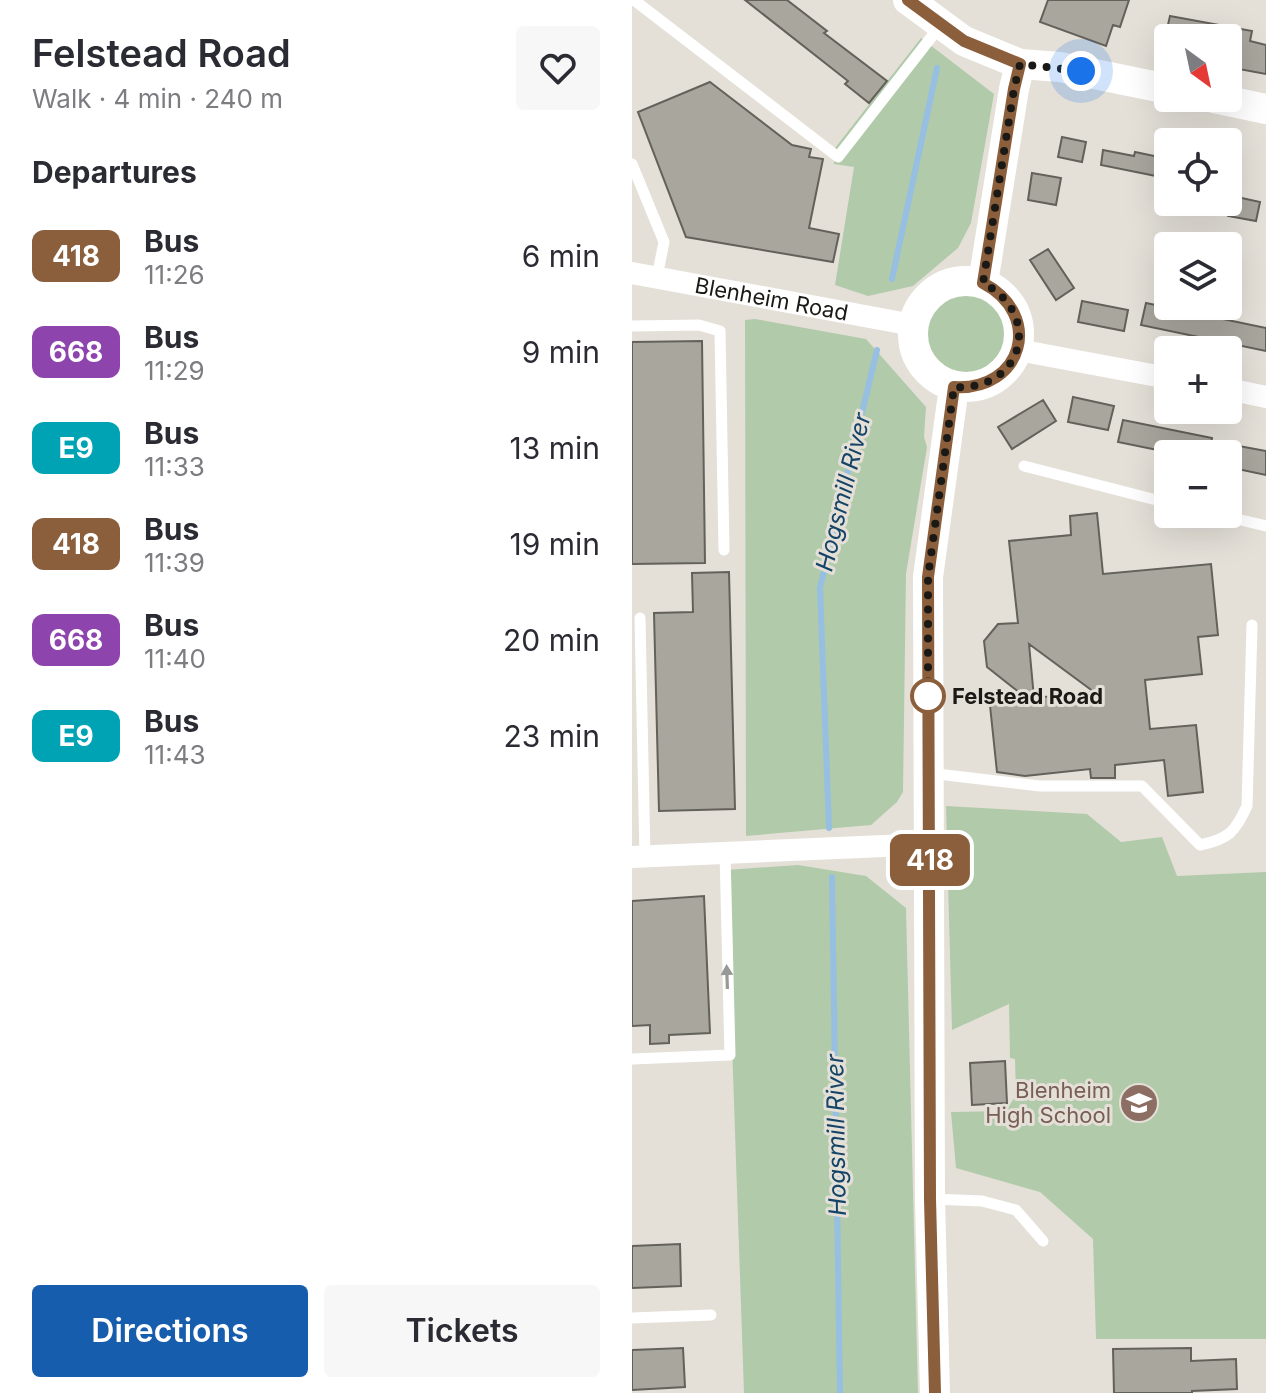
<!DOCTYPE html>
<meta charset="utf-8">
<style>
:root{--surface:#fff;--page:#f7f7f7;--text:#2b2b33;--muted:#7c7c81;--accent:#175dad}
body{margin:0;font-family:Inter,sans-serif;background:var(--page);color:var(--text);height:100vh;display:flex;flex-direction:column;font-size:30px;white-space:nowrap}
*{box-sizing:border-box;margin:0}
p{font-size:26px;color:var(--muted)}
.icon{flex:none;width:44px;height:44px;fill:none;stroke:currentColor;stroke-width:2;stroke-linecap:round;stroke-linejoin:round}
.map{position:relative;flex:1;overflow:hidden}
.details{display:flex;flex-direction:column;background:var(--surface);width:632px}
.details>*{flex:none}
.badge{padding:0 16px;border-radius:12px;font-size:28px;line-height:52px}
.needle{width:52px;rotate:147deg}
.buttons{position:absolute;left:522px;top:24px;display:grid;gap:16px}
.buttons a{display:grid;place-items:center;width:88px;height:88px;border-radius:8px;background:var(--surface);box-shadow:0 8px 32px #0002;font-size:40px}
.you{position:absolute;width:40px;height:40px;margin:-20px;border:6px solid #fff;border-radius:50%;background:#1a73e8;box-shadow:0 0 0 12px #1a73e833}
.map>.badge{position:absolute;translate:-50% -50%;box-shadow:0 0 0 4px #fff}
h2{padding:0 32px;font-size:30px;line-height:72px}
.round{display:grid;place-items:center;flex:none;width:84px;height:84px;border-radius:8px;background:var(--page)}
.head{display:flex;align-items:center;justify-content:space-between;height:136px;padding:0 32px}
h1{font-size:38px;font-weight:600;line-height:60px}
.primary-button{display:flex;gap:16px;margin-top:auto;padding:16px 32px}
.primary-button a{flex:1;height:92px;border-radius:8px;background:var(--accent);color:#fff;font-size:32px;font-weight:600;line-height:92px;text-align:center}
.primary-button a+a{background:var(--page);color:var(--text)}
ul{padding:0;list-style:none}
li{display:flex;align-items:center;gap:24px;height:96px;padding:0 32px}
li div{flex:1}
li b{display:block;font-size:30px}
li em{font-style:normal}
li .badge{min-width:88px;font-weight:700;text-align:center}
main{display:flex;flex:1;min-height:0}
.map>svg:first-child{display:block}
.green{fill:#b1caaa}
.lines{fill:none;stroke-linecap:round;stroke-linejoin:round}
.stream{stroke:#96bfe2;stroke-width:6}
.building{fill:#a9a69e;stroke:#636159;stroke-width:2;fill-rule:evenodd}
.lane{stroke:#fff;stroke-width:11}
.street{stroke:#fff;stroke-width:22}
.secondary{stroke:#fff;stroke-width:30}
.oneway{fill:#989896}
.line-casing{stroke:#fff;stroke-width:18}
.line{stroke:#8b5e3c;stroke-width:12}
.walk{stroke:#1a1916;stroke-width:8;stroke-dasharray:0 14.4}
.stop-dot{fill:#fff;stroke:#8b5e3c;stroke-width:4}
.labels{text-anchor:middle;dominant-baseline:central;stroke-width:6;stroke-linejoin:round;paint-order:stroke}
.street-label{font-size:22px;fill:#1a1916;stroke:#e4e0d8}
.stop-label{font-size:22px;font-weight:bold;fill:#1a1916;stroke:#e4e0d8;text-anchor:start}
.education-label{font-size:22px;fill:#785e54;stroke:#e4e0d8;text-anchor:end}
.water-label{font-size:24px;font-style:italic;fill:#154466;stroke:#e4e0d8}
</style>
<main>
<section class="details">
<div class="head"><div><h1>Felstead Road</h1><p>Walk · 4 min · 240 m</p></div><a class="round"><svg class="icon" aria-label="heart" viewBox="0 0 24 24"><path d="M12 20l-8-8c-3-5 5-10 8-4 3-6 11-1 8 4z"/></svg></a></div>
<h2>Departures</h2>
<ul>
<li><span class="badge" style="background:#8b5e3c;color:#fff">418</span><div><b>Bus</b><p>11:26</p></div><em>6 min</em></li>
<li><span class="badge" style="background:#8e44ad;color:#fff">668</span><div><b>Bus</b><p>11:29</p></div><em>9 min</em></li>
<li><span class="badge" style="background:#00a3b4;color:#fff">E9</span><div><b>Bus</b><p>11:33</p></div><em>13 min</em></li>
<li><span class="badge" style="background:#8b5e3c;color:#fff">418</span><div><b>Bus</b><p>11:39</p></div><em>19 min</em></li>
<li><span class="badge" style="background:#8e44ad;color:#fff">668</span><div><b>Bus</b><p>11:40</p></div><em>20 min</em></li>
<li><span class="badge" style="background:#00a3b4;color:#fff">E9</span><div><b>Bus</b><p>11:43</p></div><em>23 min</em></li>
</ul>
<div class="primary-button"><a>Directions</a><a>Tickets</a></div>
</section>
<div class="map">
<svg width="634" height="1393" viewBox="0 0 634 1393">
<rect width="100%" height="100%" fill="#e4e0d8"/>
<path class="green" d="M289,38L362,94L339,223L326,248L281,286L236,296L203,285L222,167L202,164L203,148Z
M288 333a46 46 0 1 1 92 0a46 46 0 1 1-92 0Z
M123,319L234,339L294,407L292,437L295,447L274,574L271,792L265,802L239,825L114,836L113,320Z
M314,806L455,814L489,842L530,837L545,876L634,872V1339H464L461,1239L408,1192L324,1168L319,1112L374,1111L384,1095L383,1059L378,1058L377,1004L320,1030Z
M166,865L234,876L274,908L286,1393H112L94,870Z"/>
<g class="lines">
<path class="stream" d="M260,279L305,68
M197,828L188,588L245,350
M200,877L208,1393"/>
</g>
<path class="building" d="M113,0H155L195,31L192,33L255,81L237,103L213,84L216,81Z
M416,0H497L488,27L481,25L474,46L408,22Z
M538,16L620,31L618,41L634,45V74L596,67V38H533Z
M78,82L160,145L179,149L177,157L191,159L177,228L207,234L201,262L54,237L6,112Z
M430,137L454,142L450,162L426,157Z
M471,150L502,156L503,152L527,157L524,176L469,165Z
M400,173L429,178L424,205L396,200Z
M596,195L628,202L624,221L596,216Z
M416,249L442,288L424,300L398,260Z
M450,301L496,310L492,331L446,322Z
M514,303L634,328V351L509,325Z
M70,341L73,563L0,564V342Z
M441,397L482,406L476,430L436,422Z
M411,400L424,421L380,449L366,427Z
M491,420L580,438L577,454H545L486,442Z
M596,444L634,451V475L596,467Z
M465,513L471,574L579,564L586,635L566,637L570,674L513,680L518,729L564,725L571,792L536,796L532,760L483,765V778H459L458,769L393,776L365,772L357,696L388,693L355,667L352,641L366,624L386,623L377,541L439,535L438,516ZM397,644L462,692L402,698Z
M97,572L103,809L27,811L22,613L61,612L60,573Z
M72,896L78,1033L37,1035V1043L18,1044V1025L0,1026V901Z
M373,1061L375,1103L340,1105L338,1063Z
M48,1244L49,1286L0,1288V1246Z
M51,1348L53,1387L0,1390V1350Z
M559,1348V1361L604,1359L605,1389L560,1391V1393H482L481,1349Z"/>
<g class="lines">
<path class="lane" d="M2,0L206,157L308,26
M0,164L32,242L25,277
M0,326L67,325L88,331L92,550
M392,466L536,503
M583,514L634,526
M8,618L13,857
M297,773L408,786H510L568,845C597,839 603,832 615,806L620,625
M0,1059L98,1055L93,853
M300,1199L350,1201L384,1210L411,1241
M0,1318L79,1315"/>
<g class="street">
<path id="s1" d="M0,273L281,325"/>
<path d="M386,350L536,378"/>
<path d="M596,389L634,397"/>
<path d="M0,857L298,844"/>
</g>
<path class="secondary" d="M276,0L332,41L388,64L428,67L536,89
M582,98L634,109
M281 334a53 53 0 1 1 106 0a53 53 0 1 1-106 0Z
M351,283L382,89L388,64
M303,1393L298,1199L296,577L322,387"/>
</g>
<defs><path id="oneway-solid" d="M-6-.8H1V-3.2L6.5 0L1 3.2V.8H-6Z" transform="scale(2)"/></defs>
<use class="oneway" href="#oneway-solid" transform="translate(95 977) rotate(-92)"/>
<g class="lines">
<defs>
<path id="line" d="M276,0L332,41L388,64L382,89L351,283C412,315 391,391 322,387L296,577L298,1199L303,1393"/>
</defs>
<use href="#line" class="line-casing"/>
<use href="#line" class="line"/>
<path class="walk" d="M296,696V577L322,387C391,391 412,315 351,283L382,89L388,64L449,71"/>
</g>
<defs>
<symbol id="school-disc" viewBox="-11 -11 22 22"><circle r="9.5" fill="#8d6e63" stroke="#e4e0d8"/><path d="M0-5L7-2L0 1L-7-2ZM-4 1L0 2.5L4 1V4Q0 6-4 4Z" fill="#fff"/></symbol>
</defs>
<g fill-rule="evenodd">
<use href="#school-disc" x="485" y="1081" width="44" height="44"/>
</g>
<circle class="stop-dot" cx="296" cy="696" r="16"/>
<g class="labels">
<g class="street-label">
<text stroke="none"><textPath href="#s1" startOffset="142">Blenheim Road</textPath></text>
</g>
<g class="stop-label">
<text x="320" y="696">Felstead Road</text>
</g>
<g class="education-label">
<text x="479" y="1090">Blenheim<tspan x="479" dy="25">High School</tspan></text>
</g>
<g class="water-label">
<text transform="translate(211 492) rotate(-76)">Hogsmill River</text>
<text transform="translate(204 1135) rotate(-91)">Hogsmill River</text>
</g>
</g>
</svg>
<div class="buttons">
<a><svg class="needle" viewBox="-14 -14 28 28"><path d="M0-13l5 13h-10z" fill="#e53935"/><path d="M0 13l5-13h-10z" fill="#7c7c81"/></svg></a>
<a><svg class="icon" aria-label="locate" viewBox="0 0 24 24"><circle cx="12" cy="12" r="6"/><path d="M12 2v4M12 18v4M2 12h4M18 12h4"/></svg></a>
<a><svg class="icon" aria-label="layers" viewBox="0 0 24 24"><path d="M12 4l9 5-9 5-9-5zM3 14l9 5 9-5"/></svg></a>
<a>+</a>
<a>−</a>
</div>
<div class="you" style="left:449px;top:71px"></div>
<b class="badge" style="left:298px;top:860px;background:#8b5e3c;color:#fff">418</b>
</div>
</main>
